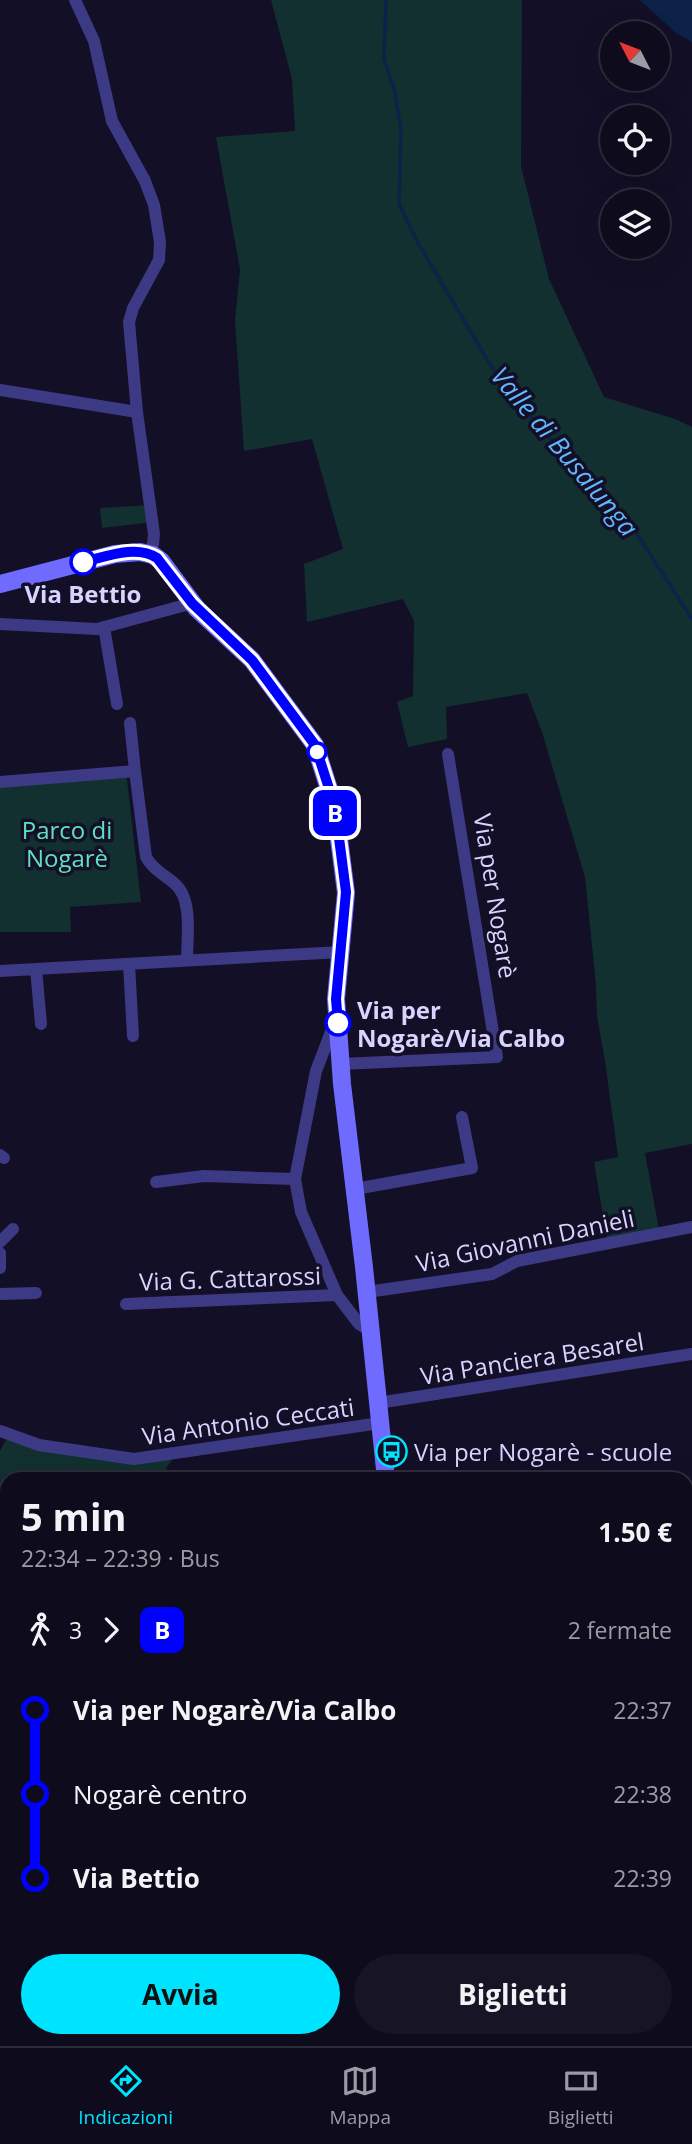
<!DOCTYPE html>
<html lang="it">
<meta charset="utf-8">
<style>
:root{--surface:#0e0b1c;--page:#171425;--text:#f1f3f6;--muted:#9b9ba3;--line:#2e2b3b;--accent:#00e5ff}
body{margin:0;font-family:"Open Sans",sans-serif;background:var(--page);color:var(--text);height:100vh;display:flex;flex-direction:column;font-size:26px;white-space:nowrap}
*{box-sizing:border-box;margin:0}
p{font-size:23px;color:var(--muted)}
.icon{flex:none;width:38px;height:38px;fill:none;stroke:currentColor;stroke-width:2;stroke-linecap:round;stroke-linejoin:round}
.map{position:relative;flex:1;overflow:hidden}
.drawer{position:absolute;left:0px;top:1472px;width:693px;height:576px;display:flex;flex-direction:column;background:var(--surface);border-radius:21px 21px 0 0;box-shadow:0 7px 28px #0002,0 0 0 2px var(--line)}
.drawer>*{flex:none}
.badge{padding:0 14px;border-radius:10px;font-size:24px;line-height:46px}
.needle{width:46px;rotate:312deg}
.buttons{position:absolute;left:600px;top:21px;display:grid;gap:14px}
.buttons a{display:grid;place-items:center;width:70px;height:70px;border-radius:50%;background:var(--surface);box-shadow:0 7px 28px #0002,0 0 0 2px var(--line);font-size:35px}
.map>.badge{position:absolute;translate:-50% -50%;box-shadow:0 0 0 4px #fff}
.legs{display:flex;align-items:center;gap:10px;height:77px;padding:0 21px;font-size:23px}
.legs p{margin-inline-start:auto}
.overview{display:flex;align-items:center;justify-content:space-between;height:119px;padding:0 21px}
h1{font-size:38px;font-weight:700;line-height:52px}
.button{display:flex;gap:14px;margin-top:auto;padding:14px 21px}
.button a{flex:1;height:80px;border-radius:42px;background:var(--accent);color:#111;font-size:28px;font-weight:700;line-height:80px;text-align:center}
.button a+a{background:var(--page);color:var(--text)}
ul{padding:0 21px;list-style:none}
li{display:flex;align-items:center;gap:24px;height:84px;font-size:26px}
li i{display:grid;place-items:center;width:10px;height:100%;margin:0 9px;background:currentColor}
li i::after{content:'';width:18px;height:18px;margin:-9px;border:5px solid;border-radius:50%;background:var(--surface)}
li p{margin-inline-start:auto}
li:first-child i{background:linear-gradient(#0000 50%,currentColor 0)}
li:last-child i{background:linear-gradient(currentColor 50%,#0000 0)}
.menu{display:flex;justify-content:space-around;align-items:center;height:98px;border-top:2px solid var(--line);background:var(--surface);font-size:19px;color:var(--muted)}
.menu a{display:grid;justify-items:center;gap:4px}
.menu .current{color:var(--accent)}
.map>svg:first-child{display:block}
.green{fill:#12302f}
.water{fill:#0c2248}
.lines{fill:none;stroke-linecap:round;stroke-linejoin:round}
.stream{stroke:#0c2248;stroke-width:3.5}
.street{stroke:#3d3a85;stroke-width:12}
.secondary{stroke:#6f6bff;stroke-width:18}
.line-1-casing{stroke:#fff;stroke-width:16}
.line-1{stroke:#00f;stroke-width:10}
.stop-1-dot{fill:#fff;stroke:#00f;stroke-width:3.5}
.labels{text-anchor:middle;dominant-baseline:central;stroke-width:7;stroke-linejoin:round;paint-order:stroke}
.stop-label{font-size:24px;font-weight:bold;fill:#d9d4ff;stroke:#130f26}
.park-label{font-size:24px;fill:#5fe0c0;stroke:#130f26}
.street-label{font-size:24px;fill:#d9d4ff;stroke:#130f26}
.poi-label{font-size:24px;fill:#d9d4ff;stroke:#130f26;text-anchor:start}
.water-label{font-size:26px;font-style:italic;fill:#62b6ff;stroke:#130f26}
</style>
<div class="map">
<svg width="692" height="2046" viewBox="0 0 692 2046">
<rect width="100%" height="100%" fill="#130f26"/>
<path class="green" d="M271,0H522L521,166L549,279L604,397L675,419L692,427V1144L645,1153L659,1230L607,1240L594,1162L618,1157L605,1061L597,1016L596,985L585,877L542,732L527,693L446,707L447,739L408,747L397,702L413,696L414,621L403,599L307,622L304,564L343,549L312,439L244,451L235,321L240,269L216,137L295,131L292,79Z
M151,505L154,522L102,528L100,508Z
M126,771L141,902L70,907L71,932H0V783Z
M9,1434L120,1456L175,1455L166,1469L184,1479H7V1687L0,1682V1451Z"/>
<path class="water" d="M640,0H692V42L676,33Z"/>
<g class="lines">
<path class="stream" d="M386,0L384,59L394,88L401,129L399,204L418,243L497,376L540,428L594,483L633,528L692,619"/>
<path class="street" d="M75,0L94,41L112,121L145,181L154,205L160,242L159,260L133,308L129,322L137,412L154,534L153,544L149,553
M0,390L137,412
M0,624L97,629L193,603
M104,627L117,704
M130,723L135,771
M0,782L135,771L146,857C153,870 165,875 175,884C193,899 187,938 187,960
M129,964L133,1036
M36,969L41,1024
M0,971L341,952
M338,1027L331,1032L316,1071L295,1179L301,1212L337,1295L359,1324L371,1331
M341,1064L497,1057L448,754
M0,1155L4,1158
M156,1182L204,1176L295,1179
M355,1189L472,1168L462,1117
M0,1242L13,1229
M0,1253V1268
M367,1292L492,1274L517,1261L692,1227
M0,1294L36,1293
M126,1304L337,1295
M378,1403L692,1354
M0,1431L39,1445L134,1459L380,1423
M686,1555H692
M686,1756L692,1754
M0,1815L7,1816
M0,2003L7,2002
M46,2040L47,2046
M202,2040L203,2046"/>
<path class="secondary" d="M0,584L115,554L140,552L153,555L161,561L197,609L252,660L315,745L335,808L346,893L336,999L342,1084L364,1267L386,1479
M365,2040L366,2046"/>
</g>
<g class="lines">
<defs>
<path id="line-1" d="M83,562C105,557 136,544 157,558L192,603L252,660L315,745L335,807L346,892L336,999L338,1023"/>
</defs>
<use href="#line-1" class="line-1-casing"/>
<use href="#line-1" class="line-1"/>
</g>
<defs>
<symbol id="bus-ring" viewBox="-11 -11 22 22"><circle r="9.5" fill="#130f26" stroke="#00e5ff" stroke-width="1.5"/><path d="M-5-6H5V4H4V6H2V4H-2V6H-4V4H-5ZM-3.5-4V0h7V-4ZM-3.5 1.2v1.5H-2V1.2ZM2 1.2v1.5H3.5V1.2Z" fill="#00e5ff"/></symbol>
</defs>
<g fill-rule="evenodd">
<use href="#bus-ring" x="374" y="1434" width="35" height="35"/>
</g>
<g class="stop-1-dot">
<circle cx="83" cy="562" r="12"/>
<circle cx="317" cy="752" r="9"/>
<circle cx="338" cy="1023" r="12"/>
</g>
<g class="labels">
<g class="stop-label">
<text x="83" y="593">Via Bettio</text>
<text x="357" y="1009" text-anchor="start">Via per<tspan x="357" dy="28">Nogarè/Via Calbo</tspan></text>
</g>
<g class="park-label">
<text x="67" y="829">Parco di<tspan x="67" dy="28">Nogarè</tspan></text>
</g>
<g class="street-label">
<text transform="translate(496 896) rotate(81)">Via per Nogarè</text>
<text transform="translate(525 1240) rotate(-12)">Via Giovanni Danieli</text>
<text transform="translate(230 1278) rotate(-2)">Via G. Cattarossi</text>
<text transform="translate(532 1358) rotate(-9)">Via Panciera Besarel</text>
<text transform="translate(248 1421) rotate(-8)">Via Antonio Ceccati</text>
</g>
<g class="poi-label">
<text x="414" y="1451">Via per Nogarè - scuole</text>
</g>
<g class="water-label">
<text transform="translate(565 451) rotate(50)">Valle di Busalunga</text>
</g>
</g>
</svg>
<div class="buttons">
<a><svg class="needle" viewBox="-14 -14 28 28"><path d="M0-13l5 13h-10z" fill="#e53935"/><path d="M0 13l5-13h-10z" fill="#9b9ba3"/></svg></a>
<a><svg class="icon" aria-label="locate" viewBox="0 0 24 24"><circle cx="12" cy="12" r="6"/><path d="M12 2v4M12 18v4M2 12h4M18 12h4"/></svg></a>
<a><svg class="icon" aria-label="layers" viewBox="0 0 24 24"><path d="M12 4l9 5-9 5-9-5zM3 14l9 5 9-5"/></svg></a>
</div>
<b class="badge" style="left:335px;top:813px;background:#00f;color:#fff">B</b>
<section class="drawer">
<div class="overview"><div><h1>5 min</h1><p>22:34 – 22:39 · Bus</p></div><b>1.50 €</b></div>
<div class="legs"><svg class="icon" aria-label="walk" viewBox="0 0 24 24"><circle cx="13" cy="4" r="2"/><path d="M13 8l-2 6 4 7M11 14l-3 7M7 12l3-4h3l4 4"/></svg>3<svg class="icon" aria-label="forward" viewBox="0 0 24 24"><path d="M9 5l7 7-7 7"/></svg><b class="badge" style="background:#00f;color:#fff">B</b><p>2 fermate</p></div>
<ul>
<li><i style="color:#00f"></i><b>Via per Nogarè/Via Calbo</b><p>22:37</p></li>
<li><i style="color:#00f"></i><span>Nogarè centro</span><p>22:38</p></li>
<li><i style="color:#00f"></i><b>Via Bettio</b><p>22:39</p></li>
</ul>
<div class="button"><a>Avvia</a><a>Biglietti</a></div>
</section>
</div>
<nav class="menu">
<a class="current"><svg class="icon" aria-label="directions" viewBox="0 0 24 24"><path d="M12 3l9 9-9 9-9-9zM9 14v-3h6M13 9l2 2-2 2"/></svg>Indicazioni</a>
<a><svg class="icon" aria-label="map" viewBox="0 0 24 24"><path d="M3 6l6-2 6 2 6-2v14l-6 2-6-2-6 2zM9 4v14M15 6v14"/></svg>Mappa</a>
<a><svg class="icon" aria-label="tickets" viewBox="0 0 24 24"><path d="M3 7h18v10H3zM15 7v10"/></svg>Biglietti</a>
</nav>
